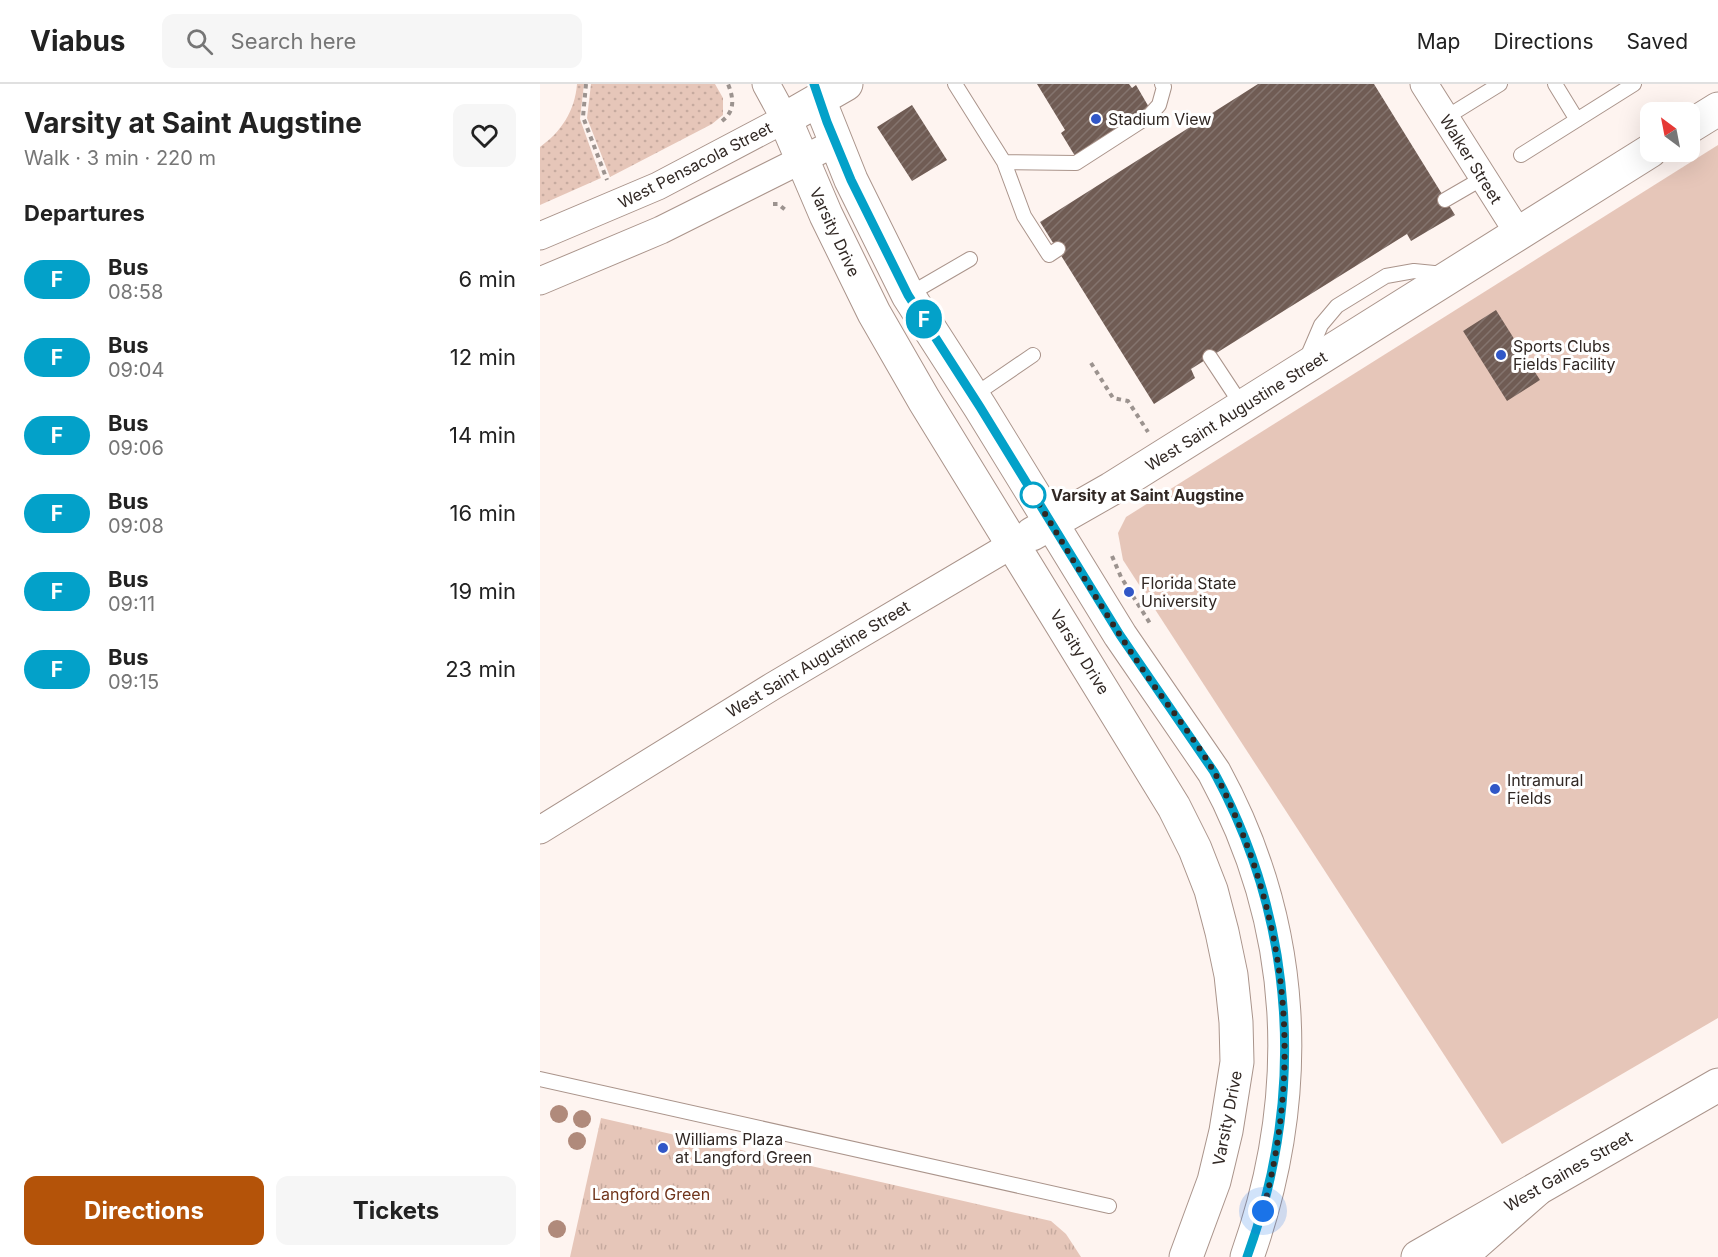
<!DOCTYPE html>
<meta charset="utf-8">
<style>
:root{--surface:#fff;--page:#f6f6f6;--text:#222;--muted:#767676;--line:#e0e0e0;--accent:#b45309}
body{margin:0;font-family:Inter,sans-serif;background:var(--page);color:var(--text);height:100vh;display:flex;flex-direction:column;font-size:22px;white-space:nowrap}
*{box-sizing:border-box;margin:0}
p{font-size:20px;color:var(--muted)}
.icon{flex:none;width:33px;height:33px;fill:none;stroke:currentColor;stroke-width:2;stroke-linecap:round;stroke-linejoin:round}
.map{position:relative;flex:1;overflow:hidden}
.sheet{display:flex;flex-direction:column;background:var(--surface);width:540px}
.sheet>*{flex:none}
.badge{padding:0 12px;border-radius:20px;font-size:21px;line-height:39px}
.needle{width:39px;rotate:328deg}
.controls{position:absolute;left:1100px;top:18px;display:grid;gap:12px}
.controls a{display:grid;place-items:center;width:60px;height:60px;border-radius:12px;background:var(--surface);box-shadow:0 6px 24px #0002;font-size:30px}
.you{position:absolute;width:30px;height:30px;margin:-15px;border:4px solid #fff;border-radius:50%;background:#1a73e8;box-shadow:0 0 0 9px #1a73e833}
.map>.badge{position:absolute;translate:-50% -50%;box-shadow:0 0 0 3px #fff}
h2{padding:0 24px;font-size:22px;line-height:54px}
.round{display:grid;place-items:center;flex:none;width:63px;height:63px;border-radius:12px;background:var(--page)}
.overview{display:flex;align-items:center;justify-content:space-between;height:102px;padding:0 24px}
h1{font-size:28px;font-weight:700;line-height:45px}
.primary-button{display:flex;gap:12px;margin-top:auto;padding:12px 24px}
.primary-button a{flex:1;height:69px;border-radius:12px;background:var(--accent);color:#fff;font-size:24px;font-weight:700;line-height:69px;text-align:center}
.primary-button a+a{background:var(--page);color:var(--text)}
ul{padding:0;list-style:none}
li{display:flex;align-items:center;gap:18px;height:78px;padding:0 24px}
li div{flex:1}
li b{display:block;font-size:22px}
li em{font-style:normal}
li .badge{min-width:66px;font-weight:700;text-align:center}
header{display:flex;align-items:center;gap:36px;box-sizing:border-box;height:84px;padding:0 30px;background:var(--surface);border-bottom:2px solid var(--line)}
header strong{font-size:28px}
nav{display:flex;gap:33px;margin-inline-start:auto;font-size:21px}
.search{width:420px;height:54px;background:var(--page);display:flex;align-items:center;gap:15px;box-sizing:border-box;padding:0 21px;border-radius:12px;color:var(--muted);font-size:22px}
main{display:flex;flex:1;min-height:0}
.map>svg:first-child{display:block}
.grass{fill:url(#grass-dots)}
.park{fill:url(#park-tufts)}
.pitch{fill:#e6c6b9}
.building{fill:url(#building-hatch)}
.lines{fill:none;stroke-linecap:round;stroke-linejoin:round}
.service-casing{stroke:#aa948b;stroke-width:16}
.minor-casing{stroke:#aa948b;stroke-width:29}
.tertiary-casing{stroke:#aa948b;stroke-width:35}
.secondary-casing{stroke:#aa948b;stroke-width:35}
.path{stroke:#9c938f;stroke-width:4;stroke-dasharray:4.5 4.5;stroke-linecap:butt}
.service{stroke:#fff;stroke-width:14}
.minor{stroke:#fff;stroke-width:27}
.tertiary{stroke:#fff;stroke-width:33}
.secondary{stroke:#fff;stroke-width:33}
.tree{fill:#b08a7b}
.line-casing{stroke:#fff;stroke-width:14}
.line{stroke:#03a1c9;stroke-width:9}
.walk{stroke:#312824;stroke-width:6;stroke-dasharray:0 10.8}
.poi-dot{fill:#3157c7;stroke:#fff;stroke-width:2}
.stop-dot{fill:#fff;stroke:#03a1c9;stroke-width:3}
.labels{text-anchor:middle;dominant-baseline:central;stroke-width:6;stroke-linejoin:round;paint-order:stroke}
.poi-label{font-size:16px;fill:#312824;stroke:#fff;text-anchor:start}
.street-label{font-size:16px;fill:#312824;stroke:#fff}
.stop-label{font-size:16px;font-weight:bold;fill:#312824;stroke:#fff;text-anchor:start}
.park-label{font-size:16px;fill:#70341b;stroke:#fff}
</style>
<header>
<strong>Viabus</strong>
<div class="search"><svg class="icon" aria-label="search" viewBox="0 0 24 24"><circle cx="10" cy="10" r="6"/><path d="M15 15l6 6"/></svg>Search here</div>
<nav><a>Map</a><a>Directions</a><a>Saved</a></nav>
</header>
<main>
<section class="sheet">
<div class="overview"><div><h1>Varsity at Saint Augstine</h1><p>Walk · 3 min · 220 m</p></div><a class="round"><svg class="icon" aria-label="heart" viewBox="0 0 24 24"><path d="M12 20l-8-8c-3-5 5-10 8-4 3-6 11-1 8 4z"/></svg></a></div>
<h2>Departures</h2>
<ul>
<li><span class="badge" style="background:#03a1c9;color:#fff">F</span><div><b>Bus</b><p>08:58</p></div><em>6 min</em></li>
<li><span class="badge" style="background:#03a1c9;color:#fff">F</span><div><b>Bus</b><p>09:04</p></div><em>12 min</em></li>
<li><span class="badge" style="background:#03a1c9;color:#fff">F</span><div><b>Bus</b><p>09:06</p></div><em>14 min</em></li>
<li><span class="badge" style="background:#03a1c9;color:#fff">F</span><div><b>Bus</b><p>09:08</p></div><em>16 min</em></li>
<li><span class="badge" style="background:#03a1c9;color:#fff">F</span><div><b>Bus</b><p>09:11</p></div><em>19 min</em></li>
<li><span class="badge" style="background:#03a1c9;color:#fff">F</span><div><b>Bus</b><p>09:15</p></div><em>23 min</em></li>
</ul>
<div class="primary-button"><a>Directions</a><a>Tickets</a></div>
</section>
<div class="map">
<svg width="1178" height="1173" viewBox="0 0 1178 1173">
<defs>
<pattern id="grass-dots" width="8" height="8" patternUnits="userSpaceOnUse" patternTransform="scale(1.5)"><rect width="8" height="8" fill="#e6c6b9"/><path d="M2 2h.1M6 6h.1" fill="none" stroke="#c6aa9f" stroke-width="1.8" stroke-linecap="round"/></pattern>
<pattern id="park-tufts" width="24" height="20" patternUnits="userSpaceOnUse" patternTransform="scale(1.5)"><rect width="24" height="20" fill="#e6c6b9"/><path d="M3 7l-1-3M5 7V3M7 7l1-3M15 17l-1-3M17 17v-4M19 17l1-3" fill="none" stroke="#c6aa9f"/></pattern>
<pattern id="building-hatch" width="6" height="6" patternUnits="userSpaceOnUse" patternTransform="scale(1.5)"><rect width="6" height="6" fill="#705c54"/><path d="M-1 1l2-2M0 6l6-6M5 7l2-2" fill="none" stroke="#84746e"/></pattern>
</defs>
<rect width="100%" height="100%" fill="#fef4f0"/>
<path class="grass" d="M37,0H44L40,35L61,94L0,121V63C21,48 35,27 37,0Z
M51,0H175L183,14V31L172,40L70,93L47,34Z"/>
<path class="park" d="M61,1034L511,1137L526,1150L541,1173H30Z"/>
<path class="pitch" d="M1178,61V934L962,1060L583,476L578,449L586,433Z"/>
<path class="building" d="M497,0H589L592,4L596,1L610,25L535,72L521,49L525,46Z
M718,0H834L915,131L871,157L867,150L670,273L651,285L655,294L614,320L500,138Z
M372,21L407,76L372,97L337,43Z
M956,226L1000,296L967,317L923,247Z"/>
<g class="lines">
<defs>
<path id="service" d="M415,0L464,78L484,132L509,171L518,165
M1015,0L1037,36
M905,34L960,0
M981,71L1094,0
M464,78L536,79L609,32L619,21L624,3L622,0
M905,116L943,94
M368,211L430,175
M670,273L703,323
M766,276L781,241L797,222L846,192L874,187L904,190
M433,312L493,271
M0,995L569,1122"/>
<path id="minor" d="M884,0L979,150
M0,152L118,102L245,35L226,0
M0,197L121,146L295,59
M0,746L233,602L473,460"/>
<path id="tertiary" d="M878,1173L1178,1001"/>
<path id="secondary" d="M306,0L245,35L286,131L334,229L384,316L634,723L655,765L671,806L682,848L691,891L696,938L697,978L686,1047L674,1097L646,1173
M279,16L311,96L368,211L440,323L580,551L674,688C758,842 765,1009 707,1173
M1149,43L1178,25
M492,450L571,405L1110,67
M920,1173L996,1106"/>
</defs>
<use href="#service" class="service-casing"/>
<use href="#minor" class="minor-casing"/>
<use href="#tertiary" class="tertiary-casing"/>
<use href="#secondary" class="secondary-casing"/>
<path class="path" d="M46,0L43,33L67,96
M182,37C195,27 194,15 188,0
M233,120H238L248,128
M551,279L573,314L588,317L608,348
M572,472L581,493L611,541"/>
<use href="#service" class="service"/>
<use href="#minor" class="minor"/>
<use href="#tertiary" class="tertiary"/>
<use href="#secondary" class="secondary"/>
</g>
<g class="tree">
<circle cx="19" cy="1030" r="9"/>
<circle cx="42" cy="1035" r="9"/>
<circle cx="37" cy="1057" r="9"/>
<circle cx="17" cy="1145" r="9"/>
</g>
<g class="lines">
<defs>
<path id="line" d="M274,0L287,38L311,96L368,211L440,323L580,551L674,688C756,839 766,1012 707,1173"/>
</defs>
<use href="#line" class="line-casing"/>
<use href="#line" class="line"/>
<path class="walk" d="M493,411L488,402C525,462 561,524 601,583C629,625 665,665 686,711C749,846 761,983 723,1127"/>
</g>
<g class="poi-dot">
<circle cx="556" cy="35" r="6"/>
<circle cx="961" cy="271" r="6"/>
<circle cx="589" cy="508" r="6"/>
<circle cx="955" cy="705" r="6"/>
<circle cx="123" cy="1064" r="6"/>
</g>
<circle class="stop-dot" cx="493" cy="411" r="12"/>
<g class="labels">
<g class="poi-label">
<text x="568" y="35">Stadium View</text>
<text x="973" y="262">Sports Clubs<tspan x="973" dy="18">Fields Facility</tspan></text>
<text x="601" y="499">Florida State<tspan x="601" dy="18">University</tspan></text>
<text x="967" y="696">Intramural<tspan x="967" dy="18">Fields</tspan></text>
<text x="135" y="1055">Williams Plaza<tspan x="135" dy="18">at Langford Green</tspan></text>
</g>
<g class="street-label">
<text transform="translate(931 75) rotate(58)">Walker Street</text>
<text transform="translate(155 81) rotate(-27)">West Pensacola Street</text>
<text transform="translate(295 148) rotate(65)">Varsity Drive</text>
<text transform="translate(696 327) rotate(-32)">West Saint Augustine Street</text>
<text transform="translate(540 568) rotate(58)">Varsity Drive</text>
<text transform="translate(278 575) rotate(-31)">West Saint Augustine Street</text>
<text transform="translate(687 1034) rotate(-79)">Varsity Drive</text>
<text transform="translate(1028 1087) rotate(-30)">West Gaines Street</text>
</g>
<g class="stop-label">
<text x="511" y="411">Varsity at Saint Augstine</text>
</g>
<g class="park-label">
<text x="111" y="1110">Langford Green</text>
</g>
</g>
</svg>
<div class="controls">
<a><svg class="needle" viewBox="-14 -14 28 28"><path d="M0-13l5 13h-10z" fill="#e53935"/><path d="M0 13l5-13h-10z" fill="#767676"/></svg></a>
</div>
<div class="you" style="left:723px;top:1127px"></div>
<b class="badge" style="left:384px;top:235px;background:#03a1c9;color:#fff">F</b>
</div>
</main>
